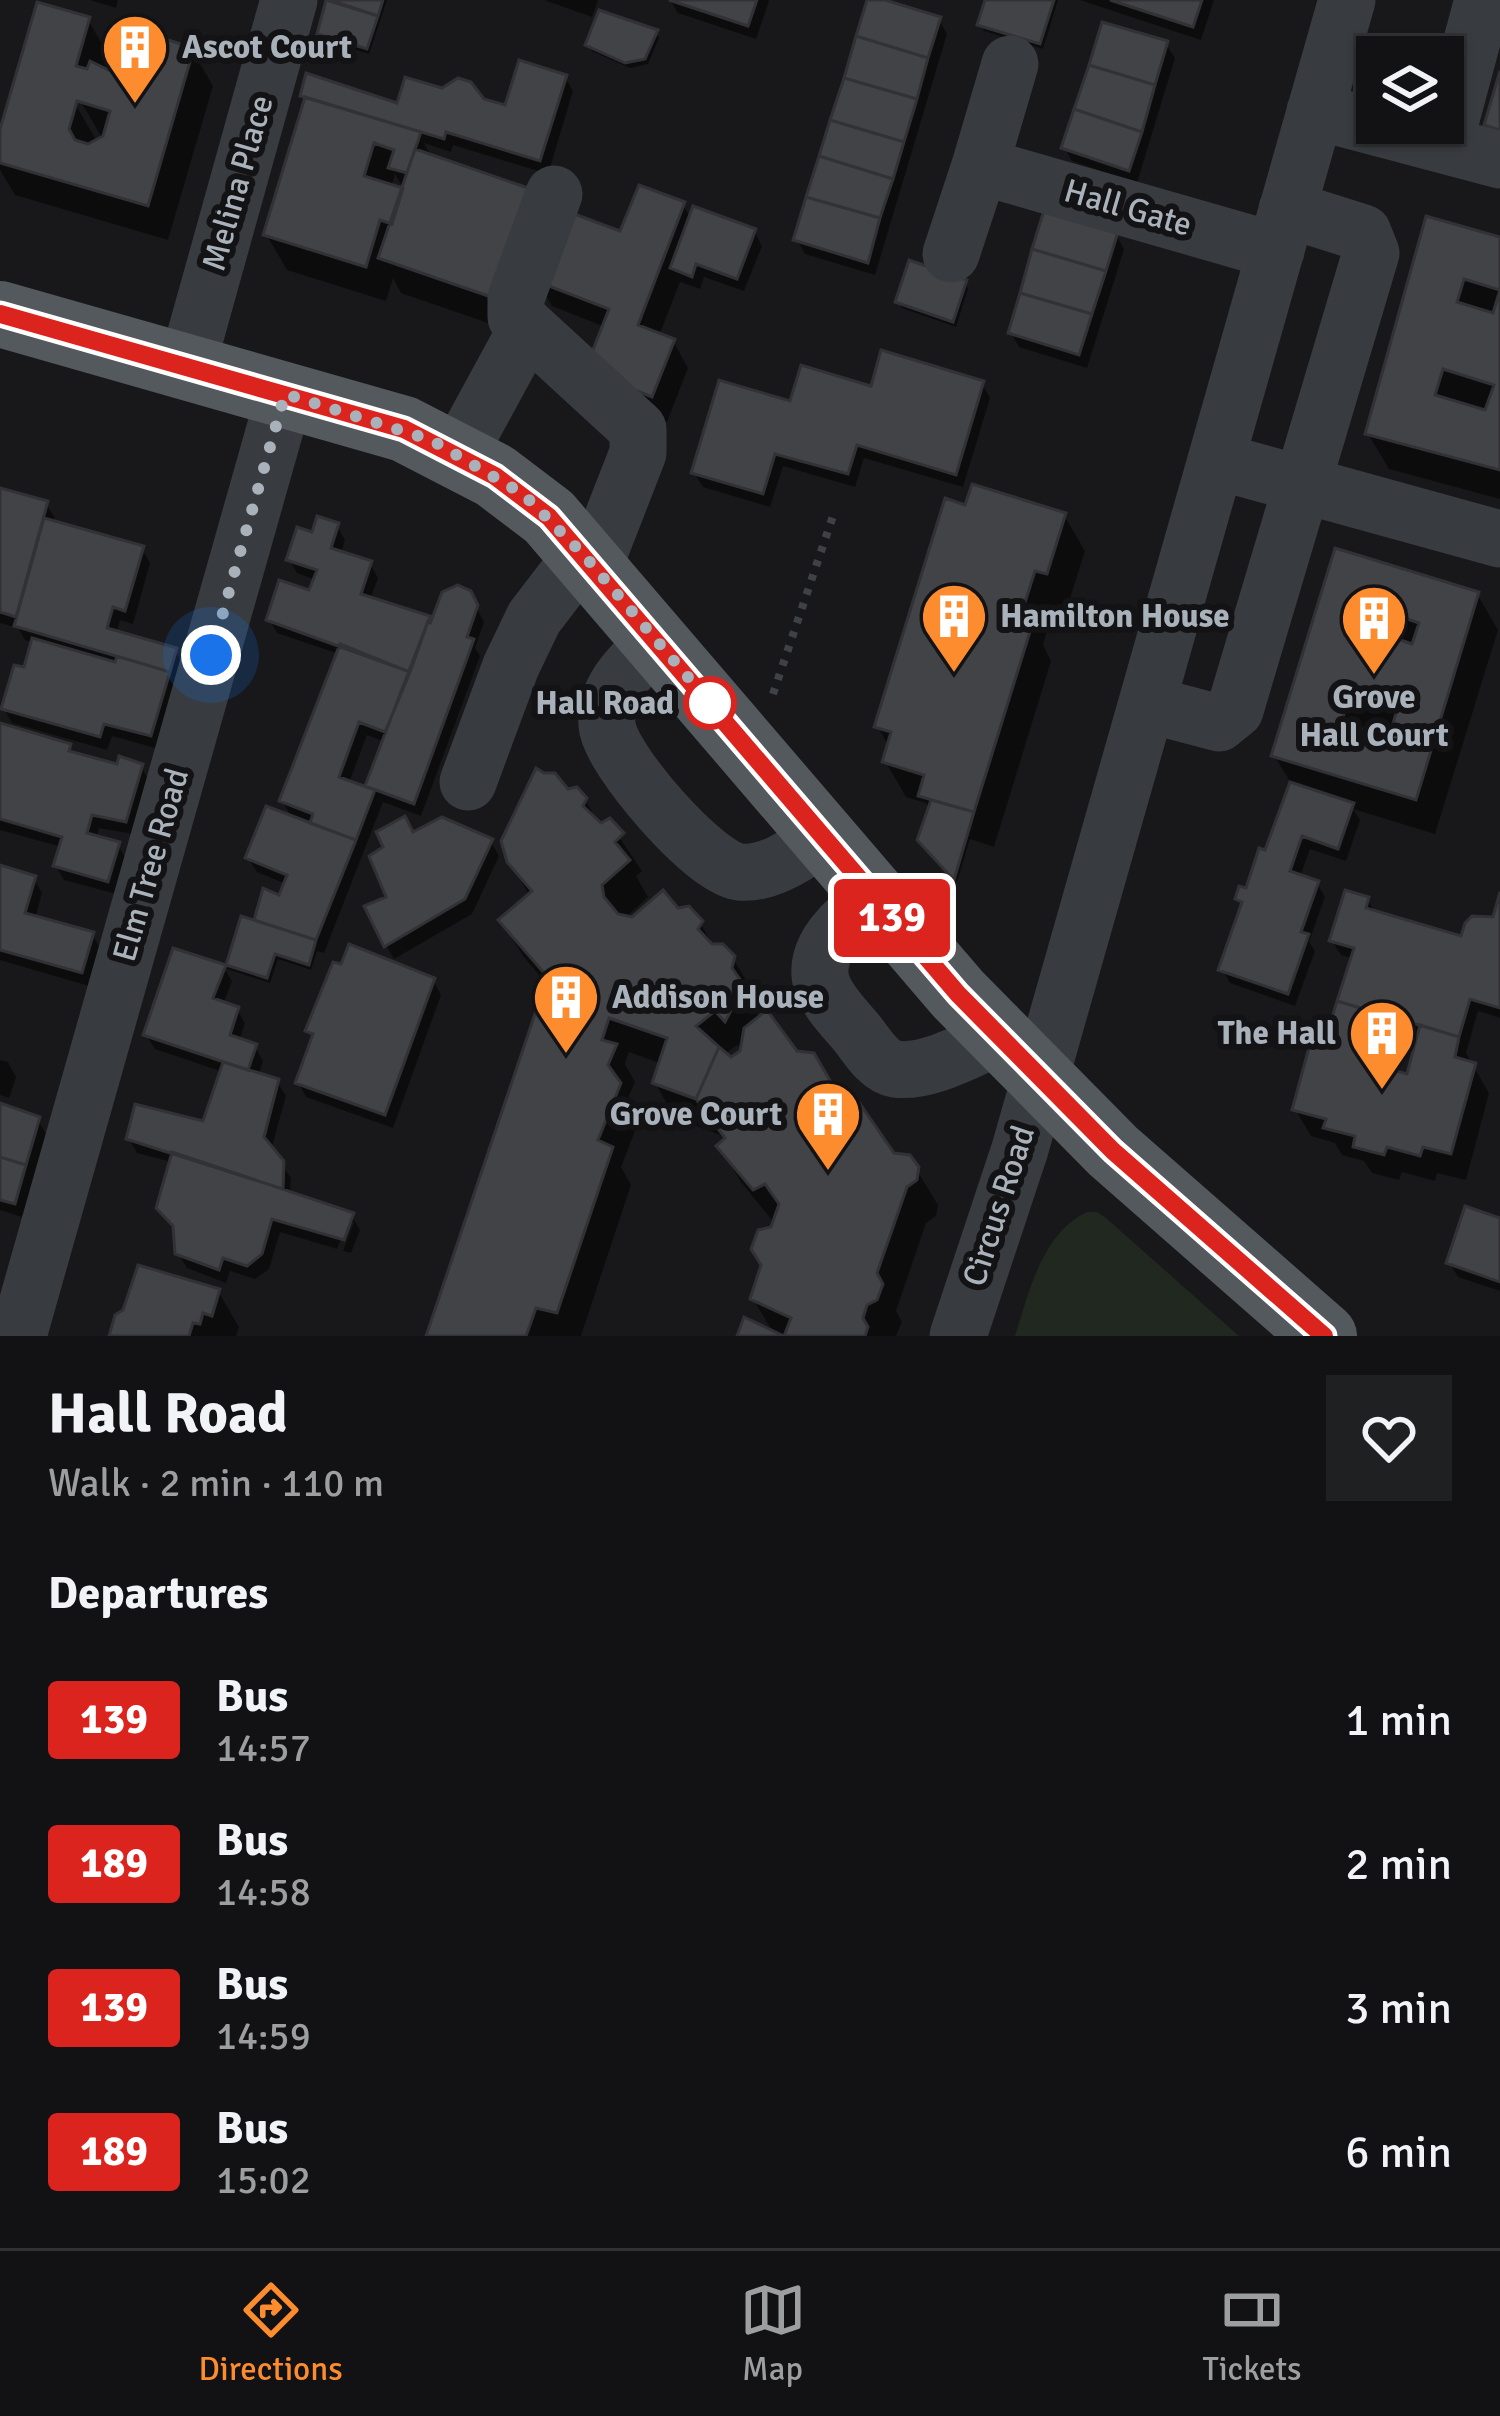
<!DOCTYPE html>
<meta charset="utf-8">
<style>
:root{--surface:#121214;--page:#1f2022;--text:#f1f3f6;--muted:#9c9ea0;--line:#313234;--accent:#fc8c2d}
body{margin:0;font-family:Signika,sans-serif;background:var(--page);color:var(--text);height:100vh;display:flex;flex-direction:column;font-size:45px;white-space:nowrap}
*{box-sizing:border-box;margin:0}
p{font-size:39px;color:var(--muted)}
.icon{flex:none;width:66px;height:66px;fill:none;stroke:currentColor;stroke-width:2;stroke-linecap:round;stroke-linejoin:round}
.map{position:relative;height:1336px;overflow:hidden}
.panel{display:flex;flex-direction:column;background:var(--surface);flex:1}
.panel>*{flex:none}
.badge{padding:0 24px;border-radius:9px;font-size:42px;line-height:78px}
.fabs{position:absolute;left:1356px;top:36px;display:grid;gap:24px}
.fabs a{display:grid;place-items:center;width:108px;height:108px;border-radius:0px;background:var(--surface);box-shadow:0 3px 9px #0004,0 0 0 3px var(--line);font-size:60px}
.you{position:absolute;width:60px;height:60px;margin:-30px;border:9px solid #fff;border-radius:50%;background:#1a73e8;box-shadow:0 0 0 18px #1a73e833}
.map>.badge{position:absolute;translate:-50% -50%;box-shadow:0 0 0 6px #fff}
h2{padding:0 48px;font-size:45px;line-height:108px}
.round{display:grid;place-items:center;flex:none;width:126px;height:126px;border-radius:0px;background:var(--page)}
.summary{display:flex;align-items:center;justify-content:space-between;height:204px;padding:0 48px}
h1{font-size:57px;font-weight:800;line-height:90px}
ul{padding:0;list-style:none}
li{display:flex;align-items:center;gap:36px;height:144px;padding:0 48px}
li div{flex:1}
li b{display:block;font-size:45px}
li em{font-style:normal}
li .badge{min-width:132px;font-weight:700;text-align:center}
.tabs{display:flex;justify-content:space-around;align-items:center;height:168px;border-top:3px solid var(--line);background:var(--surface);font-size:33px;color:var(--muted)}
.tabs a{display:grid;justify-items:center;gap:6px}
.tabs .selected{color:var(--accent)}
.map>svg:first-child{display:block}
.green{fill:#20281f}
.shadow{fill:#0007;fill-rule:evenodd}
.building{fill:#424347;stroke:#323236;stroke-width:3;fill-rule:evenodd}
.lines{fill:none;stroke-linecap:round;stroke-linejoin:round}
.path{stroke:#3e4246;stroke-width:8;stroke-dasharray:6 9;stroke-linecap:butt}
.minor{stroke:#383b3f;stroke-width:57}
.major{stroke:#54595e;stroke-width:66}
.line-casing{stroke:#fff;stroke-width:27}
.line{stroke:#dc241f;stroke-width:18}
.walk{stroke:#a9b2bb;stroke-width:12;stroke-dasharray:0 21.6}
.stop-dot{fill:#fff;stroke:#dc241f;stroke-width:6}
.labels{text-anchor:middle;dominant-baseline:central;stroke-width:12;stroke-linejoin:round;paint-order:stroke}
.poi-label{font-size:33px;font-weight:bold;fill:#a9b2bb;stroke:#131315;text-anchor:start}
.street-label{font-size:33px;fill:#a9b2bb;stroke:#131315}
.stop-label{font-size:33px;font-weight:bold;fill:#a9b2bb;stroke:#131315;text-anchor:end}
</style>
<div class="map">
<svg width="1500" height="1336" viewBox="0 0 1500 1336">
<rect width="100%" height="100%" fill="#18181a"/>
<path class="green" d="M1087,1212H1097L1106,1218L1239,1336H1015C1029,1292 1042,1233 1087,1212Z"/>
<path class="shadow" d="M90,0H118L116,8Z
M329,0H387L369,54L324,40L320,33Z
M544,0H598L592,17Z
M670,0H768L769,1L756,39L678,13Z
M870,0L939,20L947,34L875,275L805,254L797,240Z
M988,0H1058L1043,49L984,31L980,25Z
M1080,0H1214L1201,40Z
M88,20L109,56L104,72L127,83L192,50L213,86L168,240L15,195L0,170V140ZM72,87L104,141H97L67,90Z
M656,32L659,38L648,64L630,68L592,51L589,45Z
M1166,44L1175,58L1137,183L1072,161L1064,147Z
M565,77L573,91L548,174L453,145L451,152L424,143L432,158L555,232L622,235L683,205L691,219L754,231L762,246L744,291L704,277L700,289L680,282L659,336L673,341L688,368L667,422L604,397L605,327L552,306L536,278L517,333L401,293L393,278L386,301L287,270L266,234L307,102L303,95L399,106L482,102L507,109ZM395,174L406,193L391,188Z
M1428,220L1500,240V499L1389,469L1368,434Z
M1116,235L1124,249L1087,368L1019,347L1011,333Z
M965,282L968,289L956,327L902,308L898,302Z
M982,384L990,398L963,487L864,458L855,487L783,466L770,507L703,487L694,473L873,390Z
M0,491L46,504L55,518L53,523L142,549L150,563L133,624L120,620L116,634L175,650L183,664L159,749L112,736L107,750L12,723L4,709L26,671L34,643L25,640L18,628L0,623Z
M967,509L1064,515L1085,551L1067,608L1055,605L1043,645L1051,661L994,847L970,839L957,882L924,847L931,811L926,803L906,797L885,761L889,747L878,727Z
M337,526L345,540L341,554L370,564L378,578L370,600L428,619L432,627L469,593L484,622L475,648L480,656L421,816L383,802L324,953L317,951L311,970L278,959L270,983L224,968L232,981L223,1005L237,1009L245,1023L239,1041L255,1047L263,1061L258,1076L277,1082L286,1096L271,1150L291,1178L290,1194L352,1216L360,1230L351,1253L343,1251L354,1222H348L337,1249L280,1232L269,1269L255,1279L230,1271L226,1283L187,1268L178,1253L176,1231L159,1207L172,1162L137,1153L129,1139L205,1125L223,1072L155,1049L146,1035L174,951L227,968L243,920L260,926L257,920L281,899L286,884L257,872L248,858L293,819L282,801L339,654L277,633L269,619L311,594L316,580L297,573L289,559L314,536ZM367,735L385,742L367,790L349,783Z
M1337,552L1477,594L1498,630L1435,834L1353,809L1360,820L1346,861L1310,849L1300,877L1317,883L1325,897L1309,942L1315,951L1295,1006L1230,983L1222,969L1243,908L1238,899L1248,891L1267,853L1292,785L1274,755Z
M0,726L69,746L74,755L119,768L141,766L149,781L133,834L99,828L96,839L118,845L126,859L116,894L64,880L56,866L62,847L0,830Z
M567,792L585,800L601,827L609,822L642,871L636,876L648,897L624,919L677,911L700,923L714,947L733,958L754,994L751,1003L760,1019L892,1156L916,1169L938,1205L936,1216L926,1223L896,1311L902,1322L896,1336H740L746,1321L774,1334L753,1299L775,1224L741,1182L720,1147L725,1142L720,1135L675,1118L655,1083L662,1064L629,1052L625,1064L635,1082L627,1100L639,1121L621,1167L631,1185L581,1336H429L541,1006L556,1012L561,1001L523,956L502,921L530,896L509,861ZM737,1045L744,1052L731,1061L724,1055Z
M412,835L491,842L499,856L472,914L394,959L386,945Z
M0,868L34,879L42,893L35,919L92,934L100,948L89,986L0,960Z
M1367,899L1376,914L1463,939L1495,920L1500,902V1018L1478,1011L1466,1053L1489,1093L1466,1180L1437,1173L1435,1181L1402,1172L1399,1180L1372,1173L1364,1161L1342,1155L1335,1143L1311,1136L1295,1109L1344,1008L1341,1001L1353,959L1341,955L1332,941ZM1383,1025L1421,1036L1410,1077L1386,1072L1394,1044Z
M433,980L441,995L393,1128L306,1097L298,1082L314,1040L309,1031Z
M0,1060L8,1062L16,1077L9,1098L0,1095Z
M0,1107L38,1120L46,1134L22,1217L0,1210Z
M1500,1222V1291L1458,1277L1449,1262Z
M218,1291L239,1327L236,1336H112L118,1317Z"/>
<path class="building" d="M326,0L378,16L367,49L317,34Z
M330,0H383L378,16Z
M669,0H757L748,26Z
M867,0H885L941,17L928,58L856,36Z
M985,0H1054L1040,44L977,25Z
M1110,0H1202L1193,27Z
M37,2L90,17L76,66L87,69L90,61L125,78L139,31L194,48L148,206L0,163V129ZM77,101L110,111L103,136L88,144L75,140L69,129Z
M599,10L658,30L645,59L625,63L585,45Z
M1102,22L1168,41L1155,85L1089,65Z
M856,36L928,58L917,99L844,78Z
M519,60L567,75L540,161L446,132L444,139L300,96L306,73L397,103L405,77L442,88L458,78L471,82L484,99L505,105Z
M1089,65L1155,85L1142,132L1074,109Z
M1500,71V130L1484,125Z
M844,78L917,99L904,142L830,120Z
M305,97L421,132L407,173L388,168L394,150L374,143L364,176L403,188L392,224L380,220L366,267L263,235Z
M1074,109L1142,132L1129,171L1061,148Z
M830,120L904,142L893,179L819,156Z
M415,149L534,190L497,299L378,258Z
M819,156L893,179L880,218L806,197Z
M639,185L685,202L638,325L675,339L652,397L585,370L609,309L533,280L561,209L620,231Z
M806,197L880,218L868,263L793,240Z
M693,206L756,229L737,279L696,264L692,277L670,268Z
M1044,210L1118,232L1106,271L1032,249Z
M1426,216L1500,237V470L1365,434ZM1464,279L1500,290L1493,313L1457,302ZM1443,369L1494,385L1485,410L1435,395Z
M1032,249L1106,271L1092,314L1020,293Z
M909,260L967,280L953,322L895,302Z
M1020,293L1092,314L1079,355L1008,333Z
M881,350L984,381L956,475L857,445L848,474L775,454L763,494L691,473L719,380L790,401L801,365L871,386Z
M972,484L1066,513L1047,574L1035,571L1020,618L1033,622L974,812L918,796L924,775L882,762L891,732L874,727L945,498L965,505Z
M0,488L48,501L16,617L0,612Z
M317,516L339,523L331,548L372,561L361,594L430,616L410,672L266,620L279,580L309,590L317,570L286,560L297,527L312,532Z
M44,518L144,546L125,611L113,607L107,628L177,648L170,672L14,626Z
M1335,548L1479,592L1416,800L1271,756ZM1373,607L1419,623L1412,644L1366,628ZM1350,695L1397,710L1389,737L1341,723Z
M458,585L471,591L478,605L467,637L474,639L414,804L365,786L430,616V624L442,592Z
M32,638L115,662L117,656L170,672L151,736L104,724L100,737L1,709L14,665L24,667Z
M340,644L410,672L385,732L359,722L339,777L375,790L356,840L310,823L313,814L279,801Z
M0,723L71,744L69,751L117,764L119,756L143,764L126,822L92,815L87,833L120,842L108,882L53,866L62,837L0,819Z
M536,768L544,773H555L568,789L577,787L587,798L583,806L601,823L610,818L624,833L615,842L630,860L602,885L604,897L618,914L632,917L663,890L678,908L689,906L703,921L698,929L712,944H723L735,956L732,968L744,985L725,1022L715,1011L696,1026L719,1047L696,1099L652,1083L667,1038L609,1018L602,1040L617,1044L608,1065L621,1083L598,1140L613,1147L557,1313L536,1308L526,1336H426L539,1002L554,1009L565,985L556,976L551,981L498,920L532,891L507,862L501,841Z
M1290,782L1354,803L1338,849L1302,836L1290,871L1319,881L1301,932L1309,934L1288,994L1218,970L1242,902L1235,899L1239,886L1246,888L1259,848L1265,850Z
M931,800L974,812L954,880L917,840Z
M266,806L356,840L316,940L254,920L263,888L279,895L287,875L245,858Z
M405,816L413,832L442,817L493,839L465,899L384,947L364,906L386,897L369,856L383,847L376,832Z
M0,865L36,876L25,913L94,932L82,973L0,950Z
M1345,890L1369,897L1366,908L1461,936L1465,923L1472,916L1493,917L1500,892V1008L1470,999L1459,1037L1337,1001L1354,948L1329,941Z
M241,916L316,940L309,965L275,954L267,978L226,965Z
M349,944L435,978L385,1115L295,1083L313,1034L305,1031L333,962L341,964Z
M173,948L226,965L213,998L239,1007L230,1035L257,1044L248,1070L143,1035Z
M1337,1001L1380,1014L1367,1063L1407,1074L1420,1025L1459,1037L1455,1057L1476,1063L1451,1154L1423,1147L1420,1156L1387,1147L1384,1155L1353,1147L1355,1136L1323,1128L1326,1119L1292,1110L1317,1018L1331,1021Z
M767,1010L797,1051L814,1053L839,1096L856,1098L894,1153L910,1155L919,1167L917,1180L907,1187L877,1273L883,1284L877,1300L867,1305L863,1318L868,1327L865,1336H737L744,1317L784,1336L791,1318L750,1299L761,1265L751,1249L758,1230L771,1227L779,1204L765,1184L753,1190L716,1146L725,1138L696,1099L719,1047L731,1057L740,1051L744,1028Z
M223,1062L279,1079L264,1137L284,1161L283,1189L126,1139L135,1104L203,1121Z
M0,1103L40,1117L26,1165L0,1157Z
M172,1152L354,1213L344,1240L272,1219L262,1254L247,1266L223,1258L219,1270L175,1254L173,1226L156,1208Z
M0,1157L26,1165L15,1204L0,1200Z
M1465,1206L1500,1218V1282L1446,1263Z
M138,1265L220,1289L212,1316L203,1313L200,1324L193,1323L189,1336H109L115,1315L123,1310Z"/>
<g class="lines">
<path class="path" d="M773,694L835,510"/>
<path class="minor" d="M1315,111L1500,160
M1444,145L1483,0
M980,166L1010,64
M554,194L516,298V317L638,429V453L594,566
M951,254L980,166L1276,251
M187,366L289,0
M458,455L526,330
M1217,461L1500,539
M657,640C633,664 604,688 607,725C609,758 705,869 740,872C770,875 800,852 824,837
M1147,704L1219,723L1235,710L1371,253L1363,233L1287,209
M468,782L511,666L534,618L583,554
M876,898C849,916 808,950 823,987C830,1004 844,1018 856,1032C866,1044 878,1066 895,1069C928,1074 971,1048 1001,1036
M18,1336L285,394
M958,1336L1020,1149L1347,0"/>
<path class="major" d="M0,314L404,429L495,476L549,517L958,994L1113,1151L1324,1336"/>
</g>
<g class="lines">
<defs>
<path id="line" d="M0,314L404,429L495,476L549,517L958,994L1113,1151L1324,1336"/>
</defs>
<use href="#line" class="line-casing"/>
<use href="#line" class="line"/>
<path class="walk" d="M211,655L285,394L431,440L523,494L583,554L710,703"/>
</g>
<defs>
<symbol id="building-pin" viewBox="-11 -11 22 30"><path d="M0 17L-7.5 6A9.5 9.5 0 1 1 7.5 6Z" fill="#fc8c2d" stroke="#131315"/><path d="M-4-6H4V6H1V3H-1V6H-4ZM-2.5-4.3h1.7v1.8h-1.7ZM.8-4.3h1.7v1.8H.8ZM-2.5-1h1.7V.8h-1.7ZM.8-1h1.7V.8H.8Z" fill="#fff"/></symbol>
</defs>
<g fill-rule="evenodd">
<use href="#building-pin" x="97" y="9" width="76" height="104"/>
<use href="#building-pin" x="916" y="578" width="76" height="104"/>
<use href="#building-pin" x="1336" y="580" width="76" height="104"/>
<use href="#building-pin" x="528" y="959" width="76" height="104"/>
<use href="#building-pin" x="1344" y="995" width="76" height="104"/>
<use href="#building-pin" x="790" y="1076" width="76" height="104"/>
</g>
<circle class="stop-dot" cx="710" cy="703" r="24"/>
<g class="labels">
<g class="poi-label">
<text x="182" y="47">Ascot Court</text>
<text x="1000" y="616">Hamilton House</text>
<text x="1374" y="697" text-anchor="middle">Grove<tspan x="1374" dy="38">Hall Court</tspan></text>
<text x="612" y="997">Addison House</text>
<text x="1336" y="1033" text-anchor="end">The Hall</text>
<text x="782" y="1114" text-anchor="end">Grove Court</text>
</g>
<g class="street-label">
<text transform="translate(238 183) rotate(-74)">Melina Place</text>
<text transform="translate(1128 208) rotate(16)">Hall Gate</text>
<text transform="translate(151 865) rotate(-74)">Elm Tree Road</text>
<text transform="translate(999 1206) rotate(-72)">Circus Road</text>
</g>
<g class="stop-label">
<text x="674" y="703">Hall Road</text>
</g>
</g>
</svg>
<div class="fabs">
<a><svg class="icon" aria-label="layers" viewBox="0 0 24 24"><path d="M12 4l9 5-9 5-9-5zM3 14l9 5 9-5"/></svg></a>
</div>
<div class="you" style="left:211px;top:655px"></div>
<b class="badge" style="left:892px;top:918px;background:#dc241f;color:#fff">139</b>
</div>
<section class="panel">
<div class="summary"><div><h1>Hall Road</h1><p>Walk · 2 min · 110 m</p></div><a class="round"><svg class="icon" aria-label="heart" viewBox="0 0 24 24"><path d="M12 20l-8-8c-3-5 5-10 8-4 3-6 11-1 8 4z"/></svg></a></div>
<h2>Departures</h2>
<ul>
<li><span class="badge" style="background:#dc241f;color:#fff">139</span><div><b>Bus</b><p>14:57</p></div><em>1 min</em></li>
<li><span class="badge" style="background:#dc241f;color:#fff">189</span><div><b>Bus</b><p>14:58</p></div><em>2 min</em></li>
<li><span class="badge" style="background:#dc241f;color:#fff">139</span><div><b>Bus</b><p>14:59</p></div><em>3 min</em></li>
<li><span class="badge" style="background:#dc241f;color:#fff">189</span><div><b>Bus</b><p>15:02</p></div><em>6 min</em></li>
</ul>
</section>
<nav class="tabs">
<a class="selected"><svg class="icon" aria-label="directions" viewBox="0 0 24 24"><path d="M12 3l9 9-9 9-9-9zM9 14v-3h6M13 9l2 2-2 2"/></svg>Directions</a>
<a><svg class="icon" aria-label="map" viewBox="0 0 24 24"><path d="M3 6l6-2 6 2 6-2v14l-6 2-6-2-6 2zM9 4v14M15 6v14"/></svg>Map</a>
<a><svg class="icon" aria-label="tickets" viewBox="0 0 24 24"><path d="M3 7h18v10H3zM15 7v10"/></svg>Tickets</a>
</nav>
